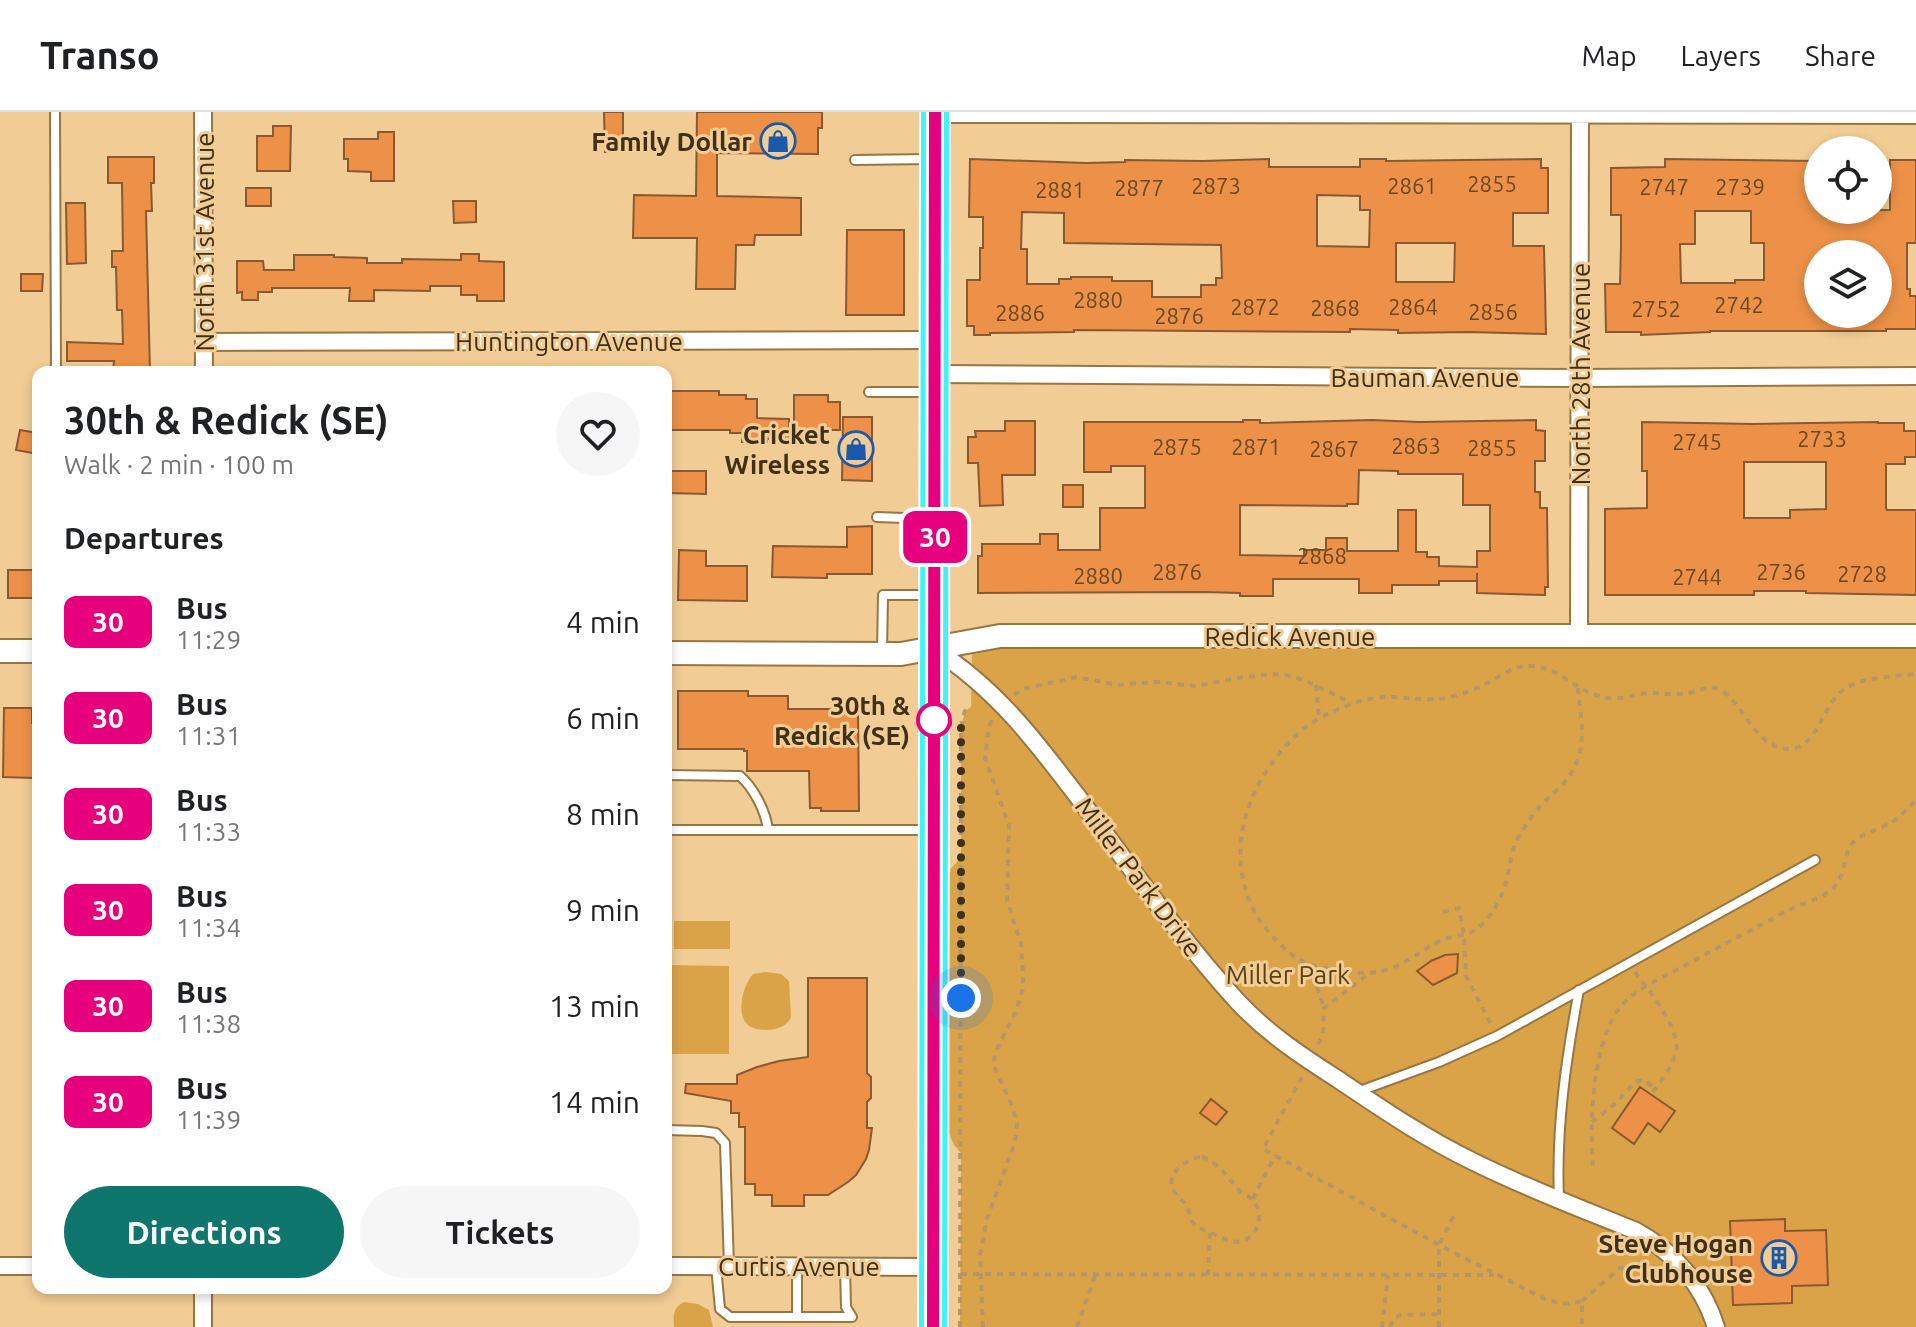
<!DOCTYPE html>
<meta charset="utf-8">
<style>
:root{--surface:#fff;--page:#f6f6f6;--text:#202124;--muted:#757577;--line:#e0e0e0;--accent:#0f766e}
body{margin:0;font-family:Ubuntu,sans-serif;background:var(--page);color:var(--text);height:100vh;display:flex;flex-direction:column;font-size:30px;white-space:nowrap}
*{box-sizing:border-box;margin:0}
p{font-size:26px;color:var(--muted)}
.icon{flex:none;width:44px;height:44px;fill:none;stroke:currentColor;stroke-width:2;stroke-linecap:round;stroke-linejoin:round}
.map{position:relative;flex:1;overflow:hidden}
.panel{position:absolute;left:32px;top:254px;width:640px;height:928px;display:flex;flex-direction:column;background:var(--surface);border-radius:16px;box-shadow:0 4px 12px #0003}
.panel>*{flex:none}
.badge{padding:0 16px;border-radius:12px;font-size:28px;line-height:52px}
.fabs{position:absolute;left:1804px;top:24px;display:grid;gap:16px}
.fabs a{display:grid;place-items:center;width:88px;height:88px;border-radius:50%;background:var(--surface);box-shadow:0 4px 12px #0003;font-size:40px}
.you{position:absolute;width:40px;height:40px;margin:-20px;border:6px solid #fff;border-radius:50%;background:#1a73e8;box-shadow:0 0 0 12px #1a73e833}
.map>.badge{position:absolute;translate:-50% -50%;box-shadow:0 0 0 4px #fff}
h2{padding:0 32px;font-size:30px;line-height:72px}
.round{display:grid;place-items:center;flex:none;width:84px;height:84px;border-radius:42px;background:var(--page)}
.summary{display:flex;align-items:center;justify-content:space-between;height:136px;padding:0 32px}
h1{font-size:38px;font-weight:700;line-height:60px}
.button{display:flex;gap:16px;margin-top:auto;padding:16px 32px}
.button a{flex:1;height:92px;border-radius:48px;background:var(--accent);color:#fff;font-size:32px;font-weight:700;line-height:92px;text-align:center}
.button a+a{background:var(--page);color:var(--text)}
ul{padding:0;list-style:none}
li{display:flex;align-items:center;gap:24px;height:96px;padding:0 32px}
li div{flex:1}
li b{display:block;font-size:30px}
li em{font-style:normal}
li .badge{min-width:88px;font-weight:700;text-align:center}
header{display:flex;align-items:center;gap:48px;box-sizing:border-box;height:112px;padding:0 40px;background:var(--surface);border-bottom:2px solid var(--line)}
header strong{font-size:38px}
nav{display:flex;gap:44px;margin-inline-start:auto;font-size:28px}
.map>svg:first-child{display:block}
.green{fill:#dba348}
.building{fill:#ec9147;stroke:#895934;stroke-width:2;fill-rule:evenodd}
.lines{fill:none;stroke-linecap:round;stroke-linejoin:round}
.service-casing{stroke:#987641;stroke-width:12}
.minor-casing{stroke:#987641;stroke-width:20}
.tertiary-casing{stroke:#987641;stroke-width:26}
.trunk-casing{stroke:#fff;stroke-width:32}
.path{stroke:#b4966a;stroke-width:4;stroke-dasharray:6 6;stroke-linecap:butt}
.service{stroke:#fff;stroke-width:8}
.minor{stroke:#fff;stroke-width:16}
.tertiary{stroke:#fff;stroke-width:22}
.trunk{stroke:#42f3f6;stroke-width:28}
.line-casing{stroke:#fff;stroke-width:18}
.line{stroke:#e6007e;stroke-width:12}
.walk{stroke:#3f301a;stroke-width:8;stroke-dasharray:0 14.4}
.stop-dot{fill:#fff;stroke:#e6007e;stroke-width:4}
.labels{text-anchor:middle;dominant-baseline:central;stroke-width:6;stroke-linejoin:round;paint-order:stroke}
.number-label{font-size:22px;fill:#6a4825}
.poi-label{font-size:26px;font-weight:bold;fill:#3f301a;stroke:#f1cc94;text-anchor:end}
.street-label{font-size:26px;fill:#3f301a;stroke:#f1cc94}
.stop-label{font-size:26px;font-weight:bold;fill:#3f301a;stroke:#f1cc94;text-anchor:end}
.park-label{font-size:26px;fill:#5b4116;stroke:#f1cc94}
</style>
<header>
<strong>Transo</strong>
<nav><a>Map</a><a>Layers</a><a>Share</a></nav>
</header>
<div class="map">
<svg width="1916" height="1215" viewBox="0 0 1916 1215">
<rect width="100%" height="100%" fill="#f1cc94"/>
<path class="green" d="M1279,516L1299,535H1522L1525,528H1564L1567,535H1602L1614,530L1667,535H1916V1215H960L961,1041L954,1033L946,1015L947,772L951,756L961,746V615L965,599L971,595L972,543L997,534L1236,535Z
M674,809H730V837H674Z
M666,853L729,854V942H666Z
M766,860L781,862L789,869L791,905C786,920 755,922 746,911C736,899 744,872 753,862Z
M684,1190L698,1192L709,1198L713,1215H674C673,1203 673,1196 684,1190Z"/>
<path class="building" d="M604,0H623V40H605Z
M697,0H822V16H818V42L717,41V84L801,86V123H755L754,133H736L735,177H696L697,126H633L634,83L696,84Z
M273,14H291L290,59H257V24H273Z
M378,20H394V69H371V60L348,59V47H344V27H378Z
M108,45H154V71H151L152,99H146L150,259L113,260L114,249H67V230L123,232L122,198H117L116,155H112V139H123L122,71H108Z
M970,47L1086,51L1125,50V48L1203,49L1269,47V55H1360V47H1386V49L1541,47V56H1548V101H1513V134H1544L1546,222L1468,220L1398,221V218L1350,217V220L1074,218V220L990,221V223H974V214H967V168H980V136H983V105H969ZM1317,83L1360,84V98H1370L1369,135L1317,134ZM1022,100L1064,101V131L1221,133L1222,166H1216V173H1201V185H1152V169H1112V165H1071V167H1059V172H1027V137H1021ZM1396,131H1455L1454,170H1396Z
M1665,47L1818,49V98H1890V48H1916V131H1907V177H1910V184H1916V217H1886V219H1710V220L1641,223V220H1606L1605,172H1620L1621,134V103H1611V56L1665,55ZM1695,99H1751V131H1764V168H1735V171H1681L1680,132H1695ZM1818,142H1878V202H1818Z
M246,76H271V94H246Z
M453,89H476V110L454,111Z
M66,91H85L86,151L67,152Z
M847,118H904V203H846Z
M461,142H479V149L504,150V189H477V183H461V174H430V179L374,178V189H349L350,176H272V180H258V188H242V180L237,181V149H263L264,158H294V143H334V145L367,146V151H402V147L461,148Z
M21,162H43L42,179H21Z
M666,279H719V283H746V287H757V306L789,307V327H767V330H742L743,321H730V318H666Z
M794,283H828V290H840V318H794Z
M843,305H872V369L842,368Z
M1243,308H1260V311L1372,308L1419,310L1536,308V318L1545,319V349H1535V380H1540V396H1547L1548,475H1545V483L1477,481V461V469H1439V473H1392V481H1359V467H1273V484H1240V481L1204,480L978,481V444H982V432H1040V422H1058V438H1100V396H1145V354H1111V360H1084V310H1243ZM1359,358L1398,359V362H1463V393H1490V439H1477V455L1439,454V445H1427V440H1416V398H1398V439H1347V426H1326V438H1304V444L1240,443V393L1347,394V392H1358Z
M1005,309H1035V363H1002L1003,393L980,394L978,351H968V325H976L975,319H1005Z
M1642,310L1753,312L1878,310V311H1904V319H1916V345H1905V352H1886V396L1887,398H1916V483L1806,481V479H1754V483H1605V397L1647,396V359H1642ZM1744,350H1826V397L1790,398V406H1744Z
M20,318L38,321V342L16,338Z
M666,359H706V382L666,381Z
M1063,373H1083V395H1063Z
M872,414V462H827V466L772,465L773,434L847,435V415Z
M679,438L706,439V454H747V489L678,488Z
M8,458H38V486H8Z
M678,579H748V584H788V597H858L859,699H821V696H810L809,659H747V639H744V637H678Z
M4,596H32V611H38V629H33V666L3,665Z
M1458,842L1457,861L1433,873L1417,859L1431,849L1445,843Z
M808,866H867V961L871,965V986L867,990V1016H872L869,1038L866,1047L856,1063L848,1070L828,1083H804V1094H772V1083H755V1072H745V1015H739V1001H731V989L685,981L686,972H737V963L757,955L779,949L808,945Z
M1640,975L1675,999L1660,1020L1648,1011L1634,1032L1612,1016Z
M1211,987L1227,1000L1216,1013L1200,1001Z
M1785,1107V1119L1826,1118L1828,1173L1792,1174V1191L1733,1193L1730,1109Z"/>
<g class="lines">
<defs>
<path id="service" d="M55,0L56,260
M855,48L930,47
M869,280H930
M877,405L930,407
M882,541L883,483H931
M666,663L740,664C754,676 766,700 768,718
M666,718H928
M1357,980L1439,950L1497,924L1815,748
M666,1018L702,1019L716,1021L725,1031L729,1154
M1559,1087C1556,1016 1566,947 1579,878
M716,1154L720,1197L730,1205H852L846,1195L845,1155
M797,1205V1155"/>
<path id="minor" d="M203,0L204,260
M935,2L1916,3
M204,230L934,228
M934,262L1581,266L1916,264
M1579,524L1580,0
M934,537C997,577 1037,631 1081,689C1132,757 1181,828 1238,890C1268,922 1303,945 1339,968C1382,997 1426,1027 1474,1050C1526,1076 1582,1097 1636,1119C1674,1140 1703,1173 1716,1215
M0,1154H38
M666,1154L933,1155
M203,1176V1215"/>
<path id="tertiary" d="M0,539H38
M666,541L901,542L1000,524H1916"/>
<path id="trunk" d="M933,1215L935,0"/>
</defs>
<use href="#service" class="service-casing"/>
<use href="#minor" class="minor-casing"/>
<use href="#tertiary" class="tertiary-casing"/>
<use href="#trunk" class="trunk-casing"/>
<path class="path" d="M1316,573L1319,606
M1578,576C1580,601 1586,621 1578,647C1572,666 1557,678 1543,691C1533,702 1525,714 1518,726C1511,740 1510,752 1507,767C1503,784 1492,805 1478,816C1469,824 1456,823 1445,827C1424,835 1409,851 1388,857C1369,863 1358,861 1339,858C1327,856 1314,855 1304,850C1291,844 1281,833 1271,823C1230,777 1233,713 1264,663C1278,641 1295,620 1318,607C1341,595 1367,584 1393,585C1412,586 1431,590 1450,585C1462,582 1473,578 1484,573C1498,566 1514,553 1530,554C1560,554 1579,583 1608,586C1623,588 1637,581 1651,581C1663,581 1675,584 1687,581C1696,580 1705,575 1715,576C1740,581 1754,639 1790,637C1819,635 1821,592 1846,576C1866,564 1893,565 1916,562
M1014,583L1023,577L1077,565L1116,573L1157,570L1194,574L1245,565L1275,562L1291,564L1304,568L1352,591
M1443,800L1459,796L1464,823L1466,864L1492,914
M1307,853L1317,875L1324,896
M1635,860C1649,879 1684,920 1675,944C1670,958 1660,970 1651,982
M1318,932L1323,923L1324,896L1366,864
M1302,965L1263,1037L1439,1133L1543,1186C1556,1192 1568,1193 1582,1189V1215
M1592,1010L1615,992L1635,970L1643,968L1655,976
M1202,1045C1220,1051 1227,1066 1239,1078C1243,1082 1250,1084 1254,1089C1267,1108 1253,1135 1229,1129C1225,1127 1198,1116 1195,1113C1189,1107 1190,1098 1185,1091C1182,1088 1178,1086 1176,1082C1162,1063 1185,1047 1202,1045Z
M1593,1054C1589,1012 1593,935 1617,899C1625,888 1635,881 1646,874C1693,849 1740,824 1787,799C1800,792 1815,789 1827,781C1847,768 1841,749 1851,733C1860,721 1876,719 1888,712C1899,707 1908,696 1916,688
M1253,1087L1275,1043
M961,1162L1494,1163
M1208,1163L1210,1120
M1582,1189L1620,1156L1655,1154
M960,1215L961,615L965,599L971,596
M983,1215L980,1143L987,1107L1015,1030L1017,1012L1012,994L995,956L994,947L996,939L1016,899L1023,877V862L1021,832L1007,788L1009,714L985,646L989,615L992,606
M1077,1215L1095,1164
M1382,1215L1388,1163
M1390,1215L1394,1206L1401,1203L1439,1202
M1439,1215V1133L1454,1103"/>
<use href="#service" class="service"/>
<use href="#minor" class="minor"/>
<use href="#tertiary" class="tertiary"/>
<use href="#trunk" class="trunk"/>
</g>
<g class="lines">
<defs>
<path id="line" d="M933,1215L935,0"/>
</defs>
<use href="#line" class="line-casing"/>
<use href="#line" class="line"/>
<path class="walk" d="M934,608L961,615V886"/>
</g>
<defs>
<symbol id="shop-ring" viewBox="-11 -11 22 22"><circle r="9.5" fill="#f1cc94" stroke="#1b5aab" stroke-width="1.5"/><path d="M-5-2.5h2.3a2.7 3.5 0 0 1 5.4 0H5L5.5 6h-11ZM-1.5-2.5h3a1.5 2.3 0 0 0-3 0Z" fill="#1b5aab"/></symbol>
<symbol id="building-ring" viewBox="-11 -11 22 22"><circle r="9.5" fill="#f1cc94" stroke="#1b5aab" stroke-width="1.5"/><path d="M-4-6H4V6H1V3H-1V6H-4ZM-2.5-4.3h1.7v1.8h-1.7ZM.8-4.3h1.7v1.8H.8ZM-2.5-1h1.7V.8h-1.7ZM.8-1h1.7V.8H.8Z" fill="#1b5aab"/></symbol>
</defs>
<g fill-rule="evenodd">
<use href="#shop-ring" x="758" y="9" width="40" height="40"/>
<use href="#shop-ring" x="836" y="317" width="40" height="40"/>
<use href="#building-ring" x="1759" y="1126" width="40" height="40"/>
</g>
<circle class="stop-dot" cx="934" cy="608" r="16"/>
<g class="labels">
<g class="number-label">
<text x="1492" y="71">2855</text>
<text x="1216" y="73">2873</text>
<text x="1412" y="73">2861</text>
<text x="1664" y="74">2747</text>
<text x="1740" y="74">2739</text>
<text x="1139" y="75">2877</text>
<text x="1060" y="77">2881</text>
<text x="1098" y="187">2880</text>
<text x="1739" y="192">2742</text>
<text x="1255" y="194">2872</text>
<text x="1413" y="194">2864</text>
<text x="1335" y="195">2868</text>
<text x="1656" y="196">2752</text>
<text x="1493" y="199">2856</text>
<text x="1020" y="200">2886</text>
<text x="1179" y="203">2876</text>
<text x="1822" y="326">2733</text>
<text x="1697" y="329">2745</text>
<text x="1416" y="333">2863</text>
<text x="1177" y="334">2875</text>
<text x="1256" y="334">2871</text>
<text x="1492" y="335">2855</text>
<text x="1334" y="336">2867</text>
<text x="1322" y="443">2868</text>
<text x="1177" y="459">2876</text>
<text x="1781" y="459">2736</text>
<text x="1862" y="461">2728</text>
<text x="1098" y="463">2880</text>
<text x="1697" y="464">2744</text>
</g>
<g class="poi-label">
<text x="752" y="29">Family Dollar</text>
<text x="830" y="322">Cricket<tspan x="830" dy="30">Wireless</tspan></text>
<text x="1753" y="1131">Steve Hogan<tspan x="1753" dy="30">Clubhouse</tspan></text>
</g>
<g class="street-label">
<text transform="translate(204 130) rotate(-90)">North 31st Avenue</text>
<text x="569" y="229">Huntington Avenue</text>
<text transform="translate(1580 262) rotate(-90)">North 28th Avenue</text>
<text x="1425" y="265">Bauman Avenue</text>
<text x="1290" y="524">Redick Avenue</text>
<text transform="translate(1139 765) rotate(53)">Miller Park Drive</text>
<text x="799" y="1154">Curtis Avenue</text>
</g>
<g class="stop-label">
<text x="910" y="593">30th &amp;<tspan x="910" dy="30">Redick (SE)</tspan></text>
</g>
<g class="park-label">
<text x="1288" y="862">Miller Park</text>
</g>
</g>
</svg>
<div class="fabs">
<a><svg class="icon" aria-label="locate" viewBox="0 0 24 24"><circle cx="12" cy="12" r="6"/><path d="M12 2v4M12 18v4M2 12h4M18 12h4"/></svg></a>
<a><svg class="icon" aria-label="layers" viewBox="0 0 24 24"><path d="M12 4l9 5-9 5-9-5zM3 14l9 5 9-5"/></svg></a>
</div>
<div class="you" style="left:961px;top:886px"></div>
<b class="badge" style="left:935px;top:425px;background:#e6007e;color:#fff">30</b>
<section class="panel">
<div class="summary"><div><h1>30th &amp; Redick (SE)</h1><p>Walk · 2 min · 100 m</p></div><a class="round"><svg class="icon" aria-label="heart" viewBox="0 0 24 24"><path d="M12 20l-8-8c-3-5 5-10 8-4 3-6 11-1 8 4z"/></svg></a></div>
<h2>Departures</h2>
<ul>
<li><span class="badge" style="background:#e6007e;color:#fff">30</span><div><b>Bus</b><p>11:29</p></div><em>4 min</em></li>
<li><span class="badge" style="background:#e6007e;color:#fff">30</span><div><b>Bus</b><p>11:31</p></div><em>6 min</em></li>
<li><span class="badge" style="background:#e6007e;color:#fff">30</span><div><b>Bus</b><p>11:33</p></div><em>8 min</em></li>
<li><span class="badge" style="background:#e6007e;color:#fff">30</span><div><b>Bus</b><p>11:34</p></div><em>9 min</em></li>
<li><span class="badge" style="background:#e6007e;color:#fff">30</span><div><b>Bus</b><p>11:38</p></div><em>13 min</em></li>
<li><span class="badge" style="background:#e6007e;color:#fff">30</span><div><b>Bus</b><p>11:39</p></div><em>14 min</em></li>
</ul>
<div class="button"><a>Directions</a><a>Tickets</a></div>
</section>
</div>
